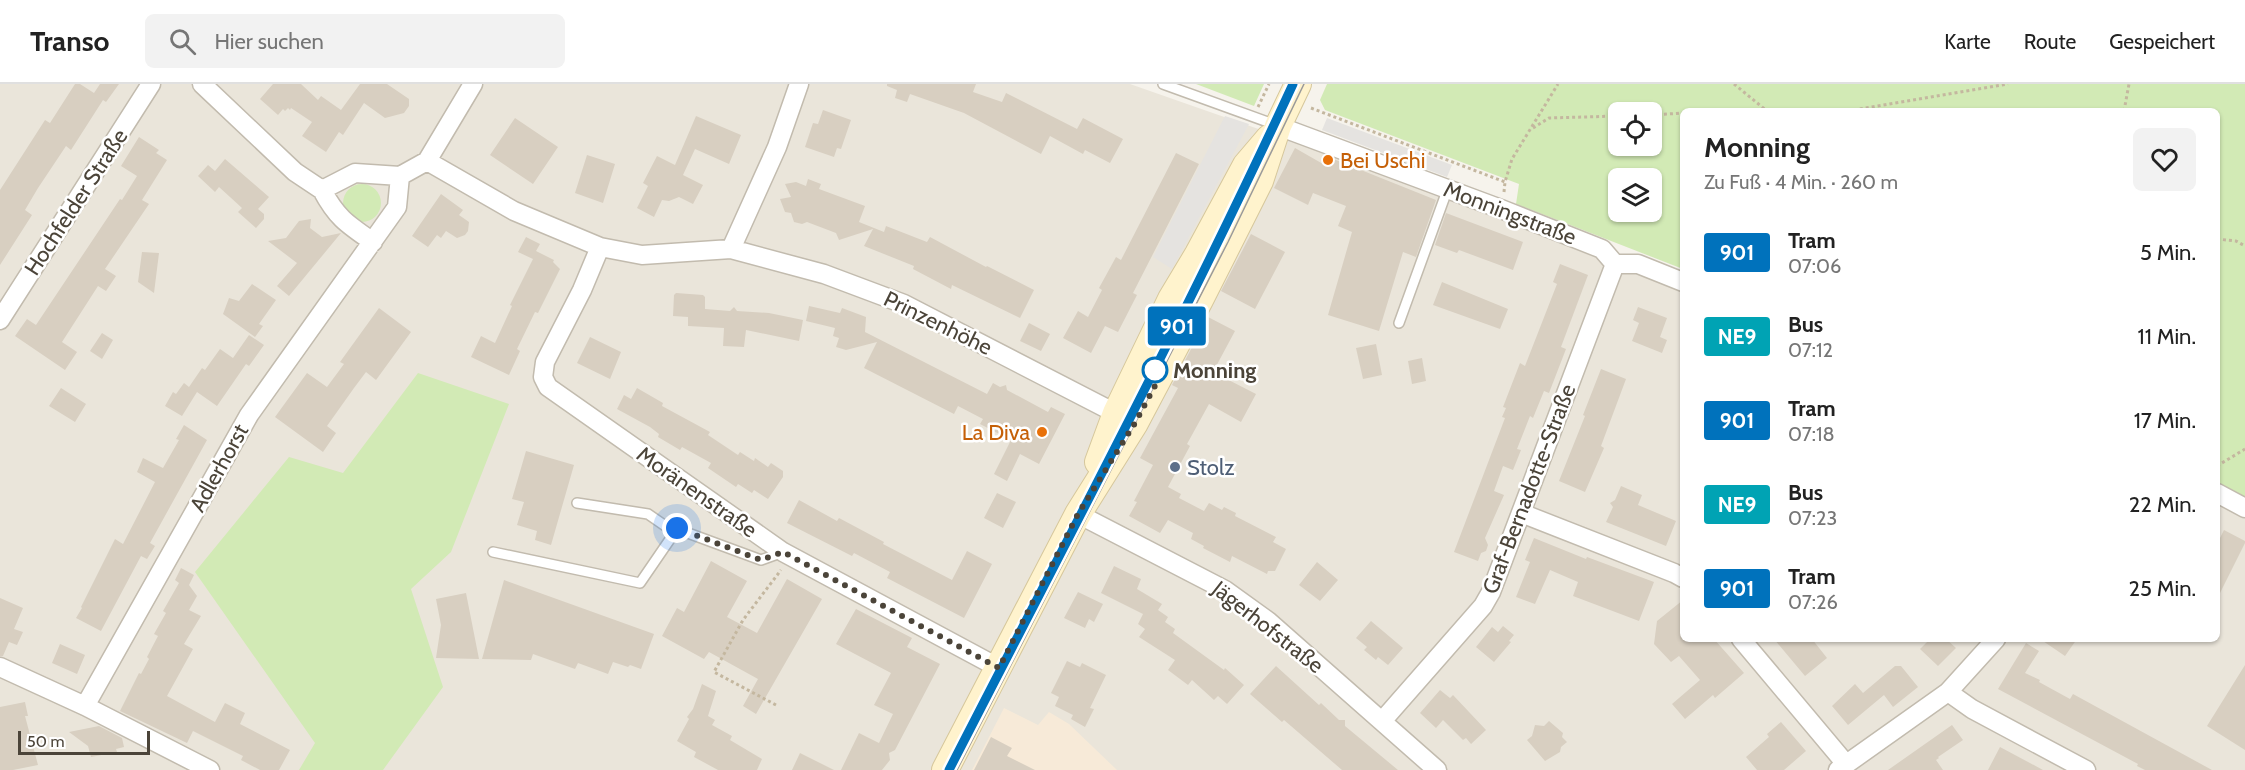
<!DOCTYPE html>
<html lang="de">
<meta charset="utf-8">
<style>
:root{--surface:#fff;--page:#f2f2f2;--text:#222;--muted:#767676;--line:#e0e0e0}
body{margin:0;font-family:Cabin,sans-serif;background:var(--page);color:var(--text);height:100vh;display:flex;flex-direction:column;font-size:22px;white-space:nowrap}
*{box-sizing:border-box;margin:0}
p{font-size:20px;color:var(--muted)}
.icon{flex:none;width:33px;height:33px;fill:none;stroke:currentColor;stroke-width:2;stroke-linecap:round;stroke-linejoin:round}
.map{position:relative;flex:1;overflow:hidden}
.drawer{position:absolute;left:1680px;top:24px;width:540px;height:534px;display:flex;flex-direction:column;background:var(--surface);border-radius:9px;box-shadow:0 2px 4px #0004}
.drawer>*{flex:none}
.badge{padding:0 12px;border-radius:4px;font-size:21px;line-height:39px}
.controls{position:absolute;left:1608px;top:18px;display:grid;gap:12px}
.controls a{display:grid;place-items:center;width:54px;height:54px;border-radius:9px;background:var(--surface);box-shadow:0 2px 4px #0004;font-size:30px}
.scale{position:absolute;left:18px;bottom:15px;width:132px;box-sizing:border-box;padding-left:6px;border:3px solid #4b4439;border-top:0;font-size:16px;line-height:21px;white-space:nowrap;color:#4b4439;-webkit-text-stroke:4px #fff;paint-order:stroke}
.you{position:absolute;width:30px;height:30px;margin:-15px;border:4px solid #fff;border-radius:50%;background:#1a73e8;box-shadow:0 0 0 9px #1a73e833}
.map>.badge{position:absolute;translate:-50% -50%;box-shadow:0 0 0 3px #fff}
.round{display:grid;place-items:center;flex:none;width:63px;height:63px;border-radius:9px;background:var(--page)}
.overview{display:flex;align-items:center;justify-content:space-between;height:102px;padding:0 24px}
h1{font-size:28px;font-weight:700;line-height:45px}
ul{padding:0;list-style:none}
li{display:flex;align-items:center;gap:18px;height:84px;padding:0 24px}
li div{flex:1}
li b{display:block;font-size:22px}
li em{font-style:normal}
li .badge{min-width:66px;font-weight:700;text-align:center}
header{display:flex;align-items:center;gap:36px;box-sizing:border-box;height:84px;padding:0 30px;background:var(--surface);border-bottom:2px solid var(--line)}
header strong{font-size:28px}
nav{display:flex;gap:33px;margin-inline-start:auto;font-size:21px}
.search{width:420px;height:54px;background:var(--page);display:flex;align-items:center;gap:15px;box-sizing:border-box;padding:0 21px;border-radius:9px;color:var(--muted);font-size:22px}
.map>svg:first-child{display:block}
.residential{fill:#eae5da}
.commercial{fill:#f7ead8}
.green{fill:#d2eab5;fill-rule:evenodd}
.parking{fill:#e5e3e0}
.building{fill:#d8cfc1}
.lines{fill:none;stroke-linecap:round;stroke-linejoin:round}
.service-casing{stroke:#c2bbae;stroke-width:12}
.minor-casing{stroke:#c2bbae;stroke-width:21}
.secondary-casing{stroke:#d6c79b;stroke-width:28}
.path{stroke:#c4b79f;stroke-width:3;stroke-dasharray:3 3;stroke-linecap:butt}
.service{stroke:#fff;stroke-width:9}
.minor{stroke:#fff;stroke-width:18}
.secondary{stroke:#fff3cd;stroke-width:26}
.tram{stroke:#9a9a9a;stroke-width:1.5}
.line-casing{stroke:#fff;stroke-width:14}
.line{stroke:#0072bc;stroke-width:9}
.walk{stroke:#4b4439;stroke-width:6;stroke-dasharray:0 10.8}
.food-dot{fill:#e8710a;stroke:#fff;stroke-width:2}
.stop-dot{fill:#fff;stroke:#0072bc;stroke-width:3}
.service-dot{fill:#5c6f8a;stroke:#fff;stroke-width:2}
.labels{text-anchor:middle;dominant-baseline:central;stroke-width:5;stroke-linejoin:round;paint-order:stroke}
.food-label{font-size:22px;fill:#c56008;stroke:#fff;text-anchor:start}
.street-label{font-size:22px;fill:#4b4439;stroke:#fff}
.stop-label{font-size:22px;font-weight:bold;fill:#4b4439;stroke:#fff;text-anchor:start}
.service-label{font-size:22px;fill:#4e5e75;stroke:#fff;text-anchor:start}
</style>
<header>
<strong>Transo</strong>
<div class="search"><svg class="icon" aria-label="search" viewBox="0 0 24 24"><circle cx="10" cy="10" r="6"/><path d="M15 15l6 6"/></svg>Hier suchen</div>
<nav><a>Karte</a><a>Route</a><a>Gespeichert</a></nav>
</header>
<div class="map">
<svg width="2245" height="686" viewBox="0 0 2245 686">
<rect width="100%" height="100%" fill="#f6f3ec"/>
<path class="residential" d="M0,0H1130L1375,86L1683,208V555H2217V419L2245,433V686H0Z"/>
<path class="commercial" d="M1004,624L1038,641L1049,628L1069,640L1117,686H972Z"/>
<path class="green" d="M1196,0H1264L1254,22Z
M1327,0H2245V417L2217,403V27H1683V185L1516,120L1519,100L1325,26L1320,16ZM1618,28H1652V62H1618ZM1618,94H1652V128H1618Z
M343 119a19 19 0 1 1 38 0a19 19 0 1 1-38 0Z
M418,289L509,320L451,468L411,505L443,603L383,686H299L315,659L195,488L289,373L343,389Z"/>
<path class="parking" d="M1225,32L1249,40L1172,185L1153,173Z
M1327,34L1452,81L1447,93L1322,46Z"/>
<path class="building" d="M75,0H80L94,9L100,0H119L106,18L103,16L71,66L66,62L38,104L25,126L32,131L0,181V106L45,36L50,39Z
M273,0H301L318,16L321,12L341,26L360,0H387L409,15V22L404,29L385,34L364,19L343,51L339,48L326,68L302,52L312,38L291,24L290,26L288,24L285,27L283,25L278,31L260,15Z
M887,0H976L973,8L1002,18L1006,9L1077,45L1083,34L1123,55L1110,79L1085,66L1083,70L1050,52L1041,70L964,29L910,10L907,18L895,14L897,6L887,2Z
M823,26L851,36L841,65L837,64L834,73L805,63L813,39L818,40Z
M696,32L741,51L729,80L695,65L683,91L703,101L693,120L679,113L669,117L662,116L654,133L637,124L648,102L643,99L657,72L675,81Z
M515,34L558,63L533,100L490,71Z
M139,53L159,66L156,69L167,76L142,116L149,120L105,185L116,192L106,207L98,202L62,258L77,268L65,286L15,252L27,235L36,241L120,115L122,116L137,92L121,82Z
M1295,64L1323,80L1326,72L1436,116L1416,173L1403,168L1379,247L1328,231L1352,148L1338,142L1346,122L1313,109L1308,121L1274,104Z
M1176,69L1199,80L1133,209L1137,211L1118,248L1105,242L1091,269L1063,254L1078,227L1088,233L1102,206L1099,204L1116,173L1121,176Z
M587,71L615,80L603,119L575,109Z
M225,75L269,113L258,125L264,130V135L256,144L238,128L242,124L230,113L219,103L215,108L198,92L208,81L215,87Z
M808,95L821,100L819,105L865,122L859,138L884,148L886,142L927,158L930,153L986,183L987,182L1034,206L1020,234L952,201L951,205L913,185L914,182L864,162L873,145L839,156L836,149L807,138L802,140L794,138L791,129L785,128L780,115L791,113L785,100L796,98L806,102Z
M441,110L463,126L459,131L469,138L468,147L465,151L457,154L446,147L441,154L437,151L428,163L412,152Z
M1446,129L1523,158L1513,186L1459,166L1457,169L1435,161Z
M311,135L310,144L322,153L341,149L289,212L277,202L297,179L268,157L286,154L299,137Z
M1251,150L1285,168L1255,225L1221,207Z
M526,153L540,160L536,167L554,176L553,178L560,185L538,229L535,228L517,265L520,267L509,291L471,273L481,252L495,259L512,222L510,221L533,175L518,168Z
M142,168L159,169L154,209L138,198Z
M1560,180L1588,191L1561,263L1566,265L1549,309L1544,307L1533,334L1530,332L1517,365L1521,366L1513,386L1503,382L1494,407L1504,411L1485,454L1488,461L1486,467L1481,469L1478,477L1454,468L1505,334L1502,333L1506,324L1503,323L1520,279L1525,282L1557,200L1553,198Z
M1442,198L1508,225L1500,245L1433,221Z
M252,200L276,216L259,240L263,242L255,253L223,230L229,214L239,217Z
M676,209L703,211L705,213V225L730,227L734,223L737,227L769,229L803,236L799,257L746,246L744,263L723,262L724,244L688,242V233L673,232L674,211Z
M809,222L840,229L842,224L866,233L865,248L987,310L993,299L1000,303L1006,301L1007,306L1048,328L1051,323L1065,330L1039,380L1020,370L1007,397L994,390L1011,356L980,340L983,335L958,322L954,330L864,284L877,258L846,266L836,263L839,254L833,252L835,244L806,237Z
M1638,223L1667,234L1660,253L1667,256L1662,269L1632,257L1639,239L1633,236Z
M379,224L411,248L376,296L366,288L354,304L327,342L336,349L323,368L275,333L307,289L327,303L344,280L340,278Z
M1208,233L1235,247L1213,288L1256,310L1241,338L1209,320L1187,360L1190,362L1168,403L1181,410L1179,414L1204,427L1209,419L1222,426L1224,423L1236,429L1235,432L1276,453L1273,458L1286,465L1275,487H1268L1267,490L1232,472L1230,478L1203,464L1204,462L1191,455L1193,449L1168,436L1160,449L1129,432L1137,418L1134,417L1153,381L1140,374L1178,304L1172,301Z
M1029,239L1050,250L1041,267L1020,257Z
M102,249L113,256L102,275L90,267Z
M249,251L264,261L249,282L246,280L217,322L197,308L182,332L165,322L173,308L176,310L184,299L189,303L202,284L205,286L220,265L233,274Z
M590,253L621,268L610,295L577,279Z
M1376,260L1382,291L1363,295L1356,264Z
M1422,274L1426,297L1412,300L1408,277Z
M1601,285L1626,295L1601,362L1604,364L1585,408L1559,397L1585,332L1583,331Z
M61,304L86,320L75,338L49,322Z
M637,304L663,319L662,322L710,348L708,351L738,371L740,368L754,377L755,374L768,383L771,379L783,387V393L768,415L754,406L752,409L738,400L736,403L708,384L711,379L682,363L680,366L658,353L659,350L650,343L617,325L624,311L631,315Z
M184,341L207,356L150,459L155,462L147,475L141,472L101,547L76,534L82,524L81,523L115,455L123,460L155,398L137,388L143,374L163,384L179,356L176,355Z
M526,367L574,381L551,461L535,456L537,447L517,441L524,418L512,415Z
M1621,402L1642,411L1638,421L1676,437L1666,462L1606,438L1613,423L1610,419L1615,416Z
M997,409L1016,418L1003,444L984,434Z
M799,416L837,437L839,434L884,458L883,460L952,496L967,467L992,480L964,534L887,494L890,488L854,469L852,472L787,439Z
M2224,446L2245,457V459L2217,515V460Z
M1534,454L1586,475L1587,473L1654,498L1639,537L1573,512L1578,498L1550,486L1535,520L1516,513L1530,478L1525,476Z
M711,477L747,497L727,533L757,549L787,495L822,515L756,630L743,622L758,595L709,568L704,575L662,552L677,524L684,528Z
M1317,478L1338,496L1320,517L1299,501Z
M1114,482L1141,495L1137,505L1162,520L1158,526L1168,533L1165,538L1175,545L1173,549L1224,586L1225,584L1244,601L1227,620L1218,612L1214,616L1192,596L1188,601L1168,586L1175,576L1139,553L1145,545L1138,540L1143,530L1101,509Z
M181,484L194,491L189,501L197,512L189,526L201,532L184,560L193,565L167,612L215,638L225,619L245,629L240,640L290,666L279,686H260L241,676L243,672L193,647L187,659L120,627L139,589L141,590L149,575L147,573L158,552L154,550L166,529L163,527L179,499L175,496Z
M504,496L654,550L641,585L630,581L628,583L613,578L608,590L578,579L575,585L533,570L531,576L482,575Z
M1078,508L1103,520L1094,538L1089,535L1085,544L1064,534Z
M466,509L479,575L436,574L441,541L436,515Z
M0,514L23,524L14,545L23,548L17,561L9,558L3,572H0Z
M1683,516V555H1714L1744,589L1715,614L1713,611L1685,635L1672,620L1700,596L1679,572L1671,578L1654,560L1657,537Z
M856,525L912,554L907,563L940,580L895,666L889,669L890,676L882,686H841L859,649L879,659L893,630L874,621L891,589L836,560Z
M1371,537L1403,564L1388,581L1378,573L1376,576L1364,566L1367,563L1356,554Z
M1503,542L1514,551L1509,557L1511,558L1494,578L1476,563L1492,543L1498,548Z
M1774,555H1812L1827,574L1805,592Z
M1930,555H1946L1956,564L1938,582L1920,565Z
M2040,555H2077L2065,572Z
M2026,559L2039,567L2025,589L2040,596L2039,598L2070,615L2073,610L2212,686H2145L2137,682L2138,680L1998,605Z
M60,560L85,571L77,590L52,579Z
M1067,577L1080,583L1082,579L1106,591L1090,624L1094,625L1085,643L1071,635L1073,631L1055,622L1059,613L1051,609Z
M2245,581V666L2207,642Z
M1276,582L1319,621L1321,619L1339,636H1345V642L1398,686H1342L1284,636L1282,638L1250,610Z
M1895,582H1901L1918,603L1893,623L1884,611L1848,641L1832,622L1855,600L1863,609Z
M702,600L716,607L708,632L715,636L712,641L732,652L730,656L762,675L757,686H718L694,673L696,668L677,657L689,635L687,633L693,625Z
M1440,606L1450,614L1453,611L1486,646L1471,660L1466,654L1463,656L1443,636L1436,644L1420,629Z
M25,618L28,632H25L38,681L13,686H0V623Z
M1549,637L1563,649L1562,653L1567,658L1561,663L1560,668L1545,677L1527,656L1532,652L1535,641L1544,642Z
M1781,638L1806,667L1784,686H1757L1746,673L1769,653L1767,650Z
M1952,641L1963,656L1938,673L1939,674L1936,676L1943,686H1888Z
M99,642L122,654L124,663L116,665L117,668L91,673L88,662L69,648Z
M991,653L1012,664L1007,672L1035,686H974Z
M2000,663L2043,686H1988Z
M800,669L834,686H792Z"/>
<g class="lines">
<defs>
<path id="service" d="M1163,0L1276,41
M1399,239L1448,104
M577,419L648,430L674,448
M493,468L640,499L677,445L761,476L783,468"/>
<path id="minor" d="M202,0L295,88L322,106L355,89L400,92L427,77L514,127L600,163L642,171L731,165L824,190L904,220L1125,334
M1278,42L1501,125L1602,165L1615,180H1638L1683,198
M427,77L473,0
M322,106C337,134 347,140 373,158
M600,163L582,206L545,278L543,293L548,303L783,468L999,584
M731,165L777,63L799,0
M0,236L151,0
M2217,409L2245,424
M1521,429L1674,489L1683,494
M1078,430L1225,506L1268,537L1437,686
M1741,555L1846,680
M0,583L85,622L210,686
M1948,608L1972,625L2086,686
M85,622L249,331L397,123L400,92
M1383,636L1483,522L1491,508L1615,180
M1838,686L1948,608L1996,555"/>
<path id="secondary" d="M1098,378L1116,329L1171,215L1198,170L1246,81L1269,54
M945,686L1078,430L1135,339L1200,216L1260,97L1278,42L1298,0"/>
</defs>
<use href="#service" class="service-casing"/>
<use href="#minor" class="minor-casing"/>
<use href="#secondary" class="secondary-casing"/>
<path class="path" d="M1734,0L1767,27
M1258,23L1269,0
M1311,24L1505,98
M1747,27H1786
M1848,27L2008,0
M2124,27L2129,0
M1652,31L1683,29
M1533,44L1549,34L1618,32
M1504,108L1505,98L1512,75L1558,0
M2217,155L2236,157L2245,162
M2217,382L2245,365
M776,621L714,588L743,536L781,486"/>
<use href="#service" class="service"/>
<use href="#minor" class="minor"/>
<use href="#secondary" class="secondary"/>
<path class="tram" d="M1256,82L1293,0
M966,651L1003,579
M957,686L1228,158L1304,0"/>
</g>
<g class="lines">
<defs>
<path id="line" d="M949,686C1066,458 1186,232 1293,0"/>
</defs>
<use href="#line" class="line-casing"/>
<use href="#line" class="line"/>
<path class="walk" d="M677,444L761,476L783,468L999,584L1078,430L1135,339L1157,298L1155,286"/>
</g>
<g class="food-dot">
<circle cx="1328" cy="76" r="6"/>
<circle cx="1042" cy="348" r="6"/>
</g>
<circle class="stop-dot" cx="1155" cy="286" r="12"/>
<circle class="service-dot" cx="1175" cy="383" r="6"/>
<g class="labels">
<g class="food-label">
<text x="1340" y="76">Bei Uschi</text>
<text x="1030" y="348" text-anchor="end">La Diva</text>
</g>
<g class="street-label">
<text transform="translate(76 118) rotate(-57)">Hochfelder Straße</text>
<text transform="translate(1510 129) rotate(21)">Monningstraße</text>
<text transform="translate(938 239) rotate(26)">Prinzenhöhe</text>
<text transform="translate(219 384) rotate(-61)">Adlerhorst</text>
<text transform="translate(1529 405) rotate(-69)">Graf-Bernadotte-Straße</text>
<text transform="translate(697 408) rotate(35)">Moränenstraße</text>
<text transform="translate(1268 543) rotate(38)">Jägerhofstraße</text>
</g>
<g class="stop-label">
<text x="1173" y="286">Monning</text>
</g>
<g class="service-label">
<text x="1187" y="383">Stolz</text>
</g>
</g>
</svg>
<div class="controls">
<a><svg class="icon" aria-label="locate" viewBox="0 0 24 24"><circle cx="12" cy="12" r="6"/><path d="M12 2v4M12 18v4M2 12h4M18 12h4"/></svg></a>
<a><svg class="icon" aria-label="layers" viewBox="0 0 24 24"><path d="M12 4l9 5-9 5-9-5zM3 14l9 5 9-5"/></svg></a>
</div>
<div class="scale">50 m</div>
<div class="you" style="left:677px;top:444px"></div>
<b class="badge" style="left:1177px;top:242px;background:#0072bc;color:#fff">901</b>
<section class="drawer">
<div class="overview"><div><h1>Monning</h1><p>Zu Fuß · 4 Min. · 260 m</p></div><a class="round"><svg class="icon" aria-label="heart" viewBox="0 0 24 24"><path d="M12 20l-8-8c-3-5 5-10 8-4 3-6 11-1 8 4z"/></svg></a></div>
<ul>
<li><span class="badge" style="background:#0072bc;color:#fff">901</span><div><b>Tram</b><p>07:06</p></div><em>5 Min.</em></li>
<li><span class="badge" style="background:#00a3b4;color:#fff">NE9</span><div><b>Bus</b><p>07:12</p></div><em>11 Min.</em></li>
<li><span class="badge" style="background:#0072bc;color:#fff">901</span><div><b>Tram</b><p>07:18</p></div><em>17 Min.</em></li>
<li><span class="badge" style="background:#00a3b4;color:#fff">NE9</span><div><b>Bus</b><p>07:23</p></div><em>22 Min.</em></li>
<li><span class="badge" style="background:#0072bc;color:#fff">901</span><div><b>Tram</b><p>07:26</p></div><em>25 Min.</em></li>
</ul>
</section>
</div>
